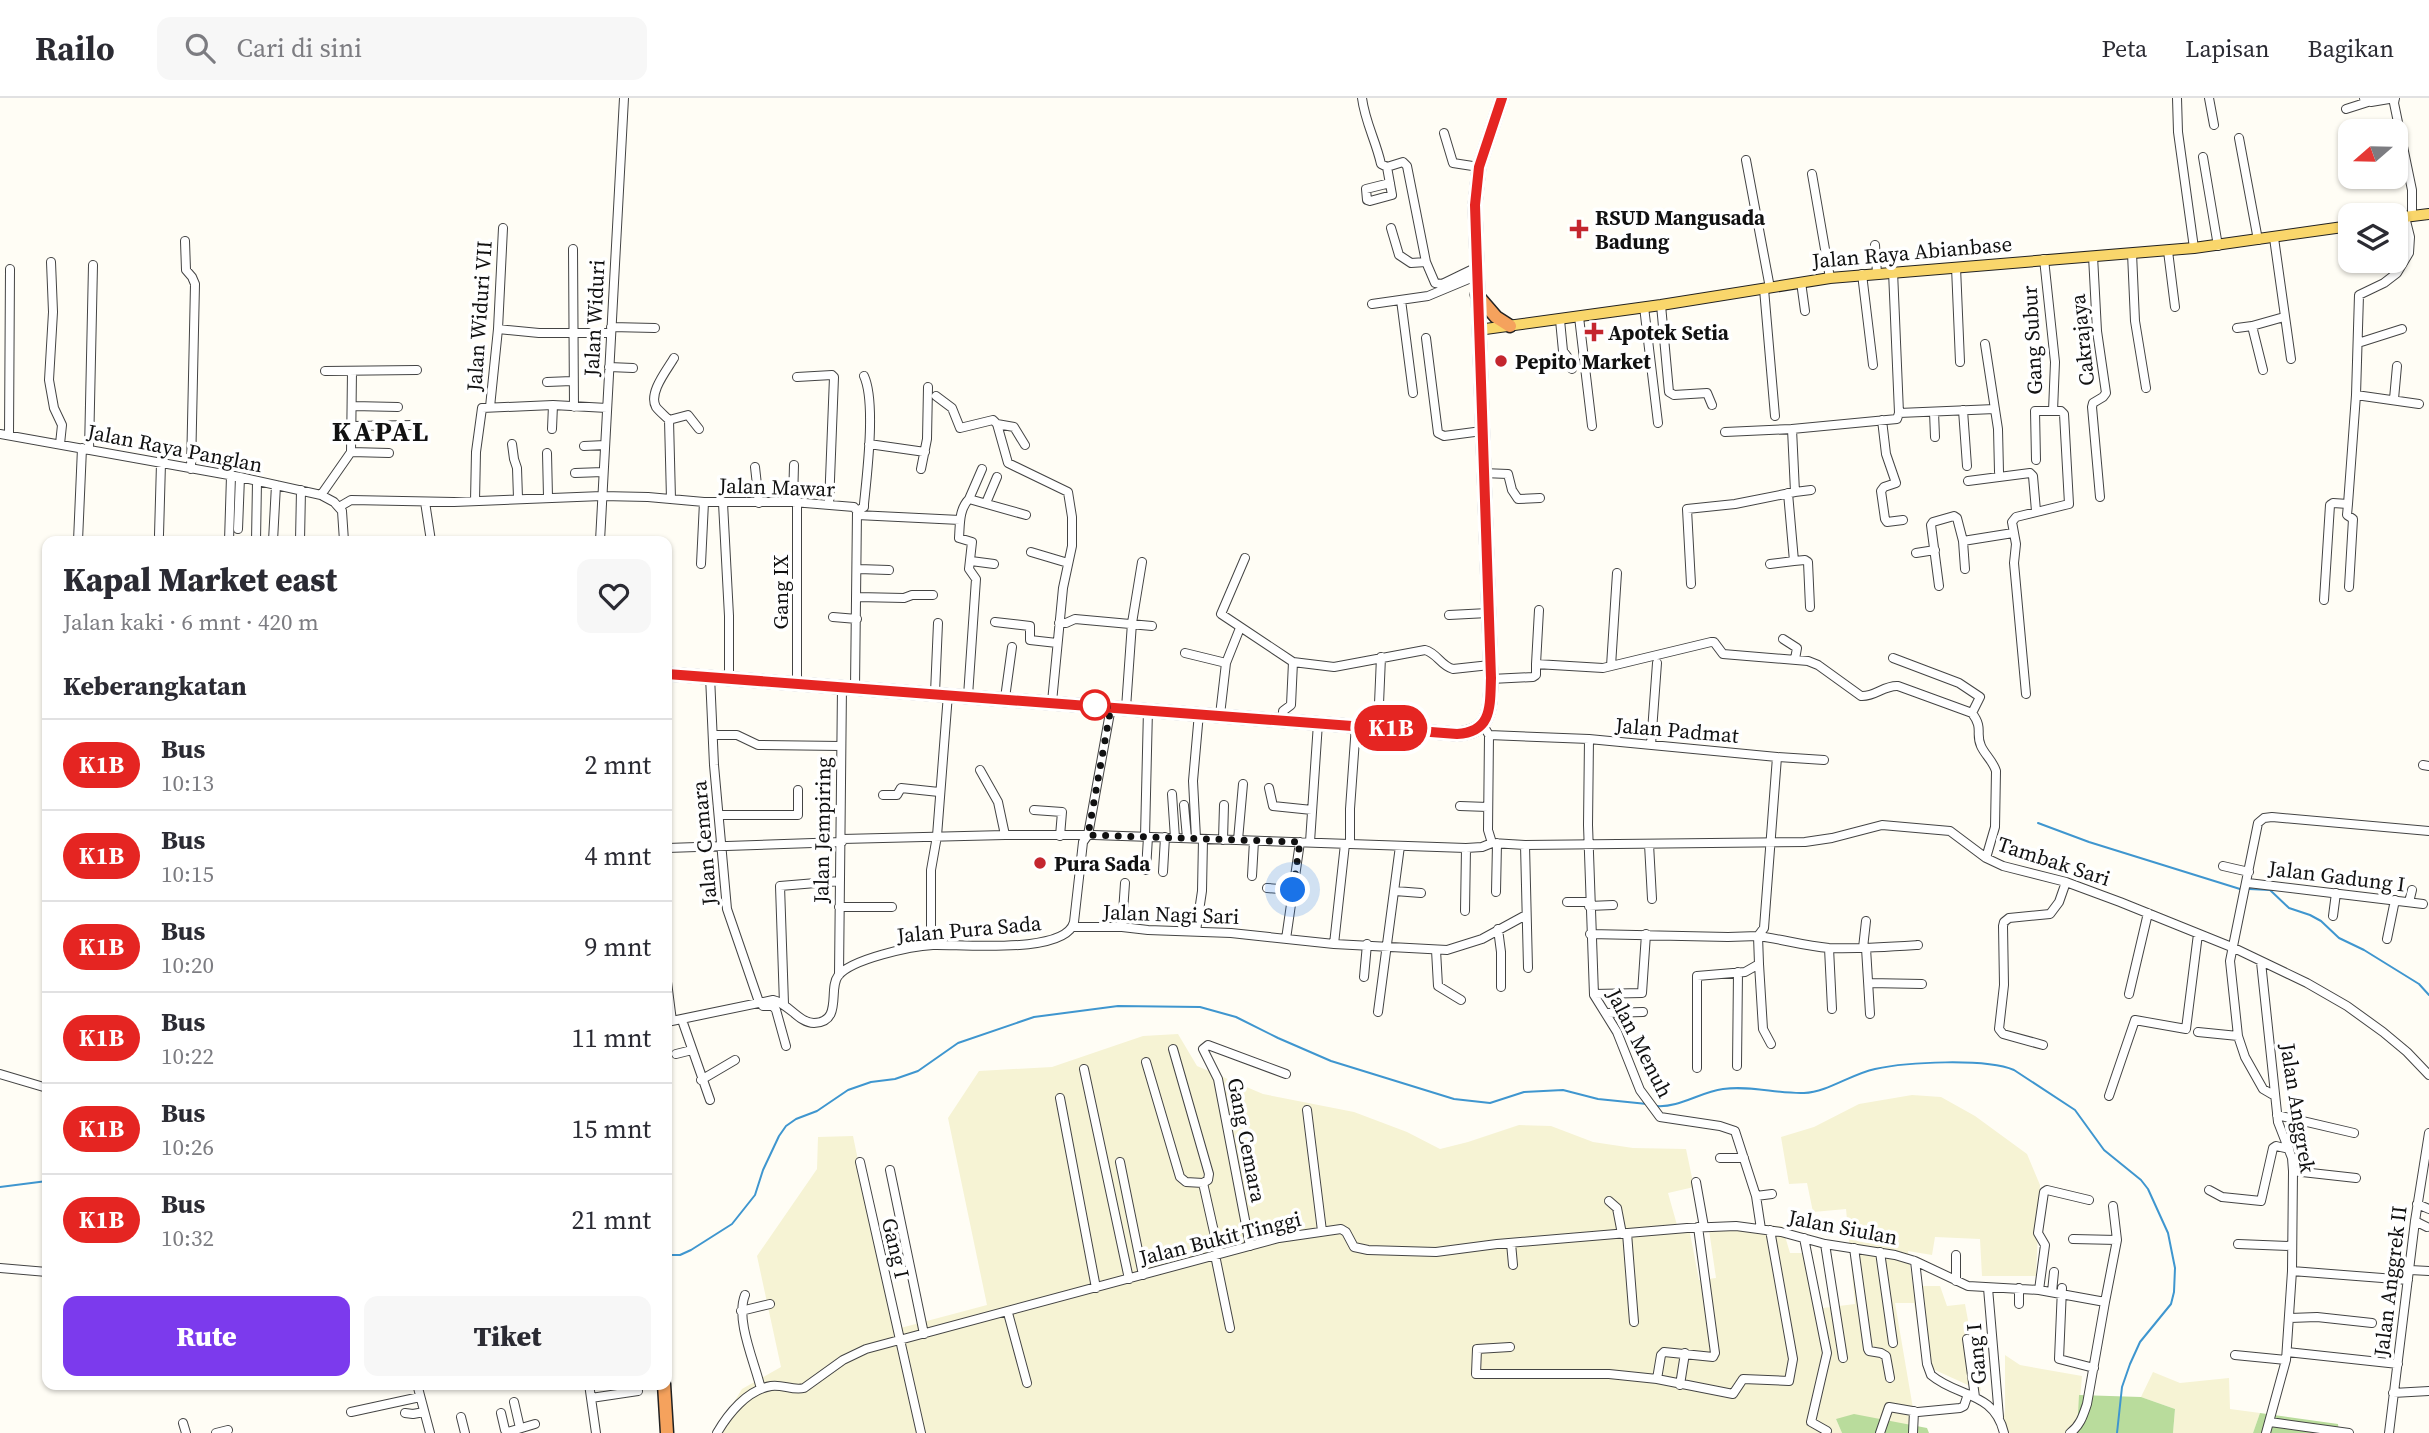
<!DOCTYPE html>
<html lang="id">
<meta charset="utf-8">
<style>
:root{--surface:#fff;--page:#f7f7f7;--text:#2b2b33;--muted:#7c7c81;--line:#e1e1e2;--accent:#7c3aed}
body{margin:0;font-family:"Source Serif 4",serif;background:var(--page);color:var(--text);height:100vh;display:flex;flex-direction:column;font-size:26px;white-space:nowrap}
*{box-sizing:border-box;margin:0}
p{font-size:23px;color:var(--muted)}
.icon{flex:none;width:38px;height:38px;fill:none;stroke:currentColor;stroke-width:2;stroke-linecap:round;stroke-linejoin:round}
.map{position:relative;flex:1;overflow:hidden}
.drawer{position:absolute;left:42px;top:438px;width:630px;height:854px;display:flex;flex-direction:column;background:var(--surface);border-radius:14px;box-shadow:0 2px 5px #0004}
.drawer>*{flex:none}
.badge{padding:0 14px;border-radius:23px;font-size:24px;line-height:46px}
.needle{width:46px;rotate:250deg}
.buttons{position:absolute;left:2338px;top:21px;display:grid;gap:14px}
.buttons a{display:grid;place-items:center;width:70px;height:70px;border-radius:14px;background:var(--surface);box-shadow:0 2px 5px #0004;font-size:35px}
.you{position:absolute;width:35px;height:35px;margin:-18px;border:5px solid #fff;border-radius:50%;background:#1a73e8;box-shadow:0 0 0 10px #1a73e833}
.map>.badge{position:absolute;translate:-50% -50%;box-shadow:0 0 0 4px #fff}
h2{padding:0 21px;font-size:26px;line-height:63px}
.round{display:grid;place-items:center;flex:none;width:74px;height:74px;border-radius:14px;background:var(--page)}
.head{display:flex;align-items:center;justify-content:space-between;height:119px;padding:0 21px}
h1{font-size:33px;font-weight:800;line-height:52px}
.primary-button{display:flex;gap:14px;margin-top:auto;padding:14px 21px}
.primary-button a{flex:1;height:80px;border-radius:14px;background:var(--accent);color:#fff;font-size:28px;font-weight:800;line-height:80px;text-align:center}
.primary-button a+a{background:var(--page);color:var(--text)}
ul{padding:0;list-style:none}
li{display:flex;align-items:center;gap:21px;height:91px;padding:0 21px;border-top:2px solid var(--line)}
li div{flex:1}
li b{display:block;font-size:26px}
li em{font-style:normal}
li .badge{min-width:77px;font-weight:700;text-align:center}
header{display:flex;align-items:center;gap:42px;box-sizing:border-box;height:98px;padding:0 35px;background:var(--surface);border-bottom:2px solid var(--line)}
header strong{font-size:33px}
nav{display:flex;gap:38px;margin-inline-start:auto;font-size:24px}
.search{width:490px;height:63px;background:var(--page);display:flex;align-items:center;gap:18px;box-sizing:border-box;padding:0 24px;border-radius:14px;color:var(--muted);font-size:26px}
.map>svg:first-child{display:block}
.farmland{fill:#f6f3d4}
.forest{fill:#b9dc9c}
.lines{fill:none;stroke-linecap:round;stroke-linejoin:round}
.stream{stroke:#3f96cf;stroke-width:2}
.minor-casing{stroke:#444;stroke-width:10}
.major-casing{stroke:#222;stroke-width:12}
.highway-casing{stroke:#222;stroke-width:15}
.minor{stroke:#fff;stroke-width:8}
.major{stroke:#f9d66b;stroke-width:10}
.highway{stroke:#f5a25d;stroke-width:12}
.line-casing{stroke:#fff;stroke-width:16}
.line{stroke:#e52522;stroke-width:10}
.walk{stroke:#111;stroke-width:7;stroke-dasharray:0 12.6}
.poi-dot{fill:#c4262e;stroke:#fff;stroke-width:2.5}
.stop-dot{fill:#fff;stroke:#e52522;stroke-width:3.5}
.labels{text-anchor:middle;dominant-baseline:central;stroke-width:7;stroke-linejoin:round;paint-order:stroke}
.poi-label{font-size:21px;font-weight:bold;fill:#111;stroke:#fff;text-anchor:start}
.street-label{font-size:21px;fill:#111;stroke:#fff}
.district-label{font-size:28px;font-weight:bold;letter-spacing:2px;fill:#111;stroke:#fff}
</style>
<header>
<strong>Railo</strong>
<div class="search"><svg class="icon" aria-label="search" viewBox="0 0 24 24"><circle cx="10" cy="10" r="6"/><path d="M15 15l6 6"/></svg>Cari di sini</div>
<nav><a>Peta</a><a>Lapisan</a><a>Bagikan</a></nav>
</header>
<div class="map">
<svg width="2429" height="1335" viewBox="0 0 2429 1335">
<rect width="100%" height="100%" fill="#fffdf5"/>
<path class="farmland" d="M1178,936L1197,968L1263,996L1354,1014L1407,1034L1440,1051L1468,1044L1519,1027L1551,1028L1593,1044L1633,1050L1686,1051L1694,1089L1668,1095L1677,1127L1688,1125L1699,1182L1716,1180L1708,1125L1782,1128L1790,1155H1803L1815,1211L1855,1206L1846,1111L1813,1114L1807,1085L1789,1086L1781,1039L1814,1029L1859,1006L1912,997L1941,999L1975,1018L2027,1056L2040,1087L2036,1178H1982L1980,1141L1935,1139L1932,1157L1908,1153L1913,1188H1940L1947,1208L1965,1206L1981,1293L1924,1267L1914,1205H1895L1916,1328L1836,1321L1842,1335H715L742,1291L781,1269L757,1158L817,1071L818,1039L853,1038L893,1232L987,1207L948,1020L979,973L1052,969L1143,938Z
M2005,1257L2020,1267L2082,1278L2077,1335H2002L2005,1312Z
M2153,1274L2180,1285L2229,1280L2230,1311L2260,1315L2253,1335H2173L2175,1311L2141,1299Z"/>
<path class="forest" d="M2079,1297L2141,1299L2175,1311L2173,1335H2077Z
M2260,1315L2338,1326L2339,1335H2253Z
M1854,1316L1927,1330L1929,1335H1842L1836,1321Z"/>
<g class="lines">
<path class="stream" d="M2038,725L2089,744L2240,791
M2249,791L2270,792L2289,810L2310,817L2321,823L2339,840L2364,852L2419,886L2429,897
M1656,1008C1679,1010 1700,994 1723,991C1750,987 1777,996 1804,995C1828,994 1851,976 1875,971C1907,964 1985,960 2014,972L2075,1012L2104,1052L2141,1082L2148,1091L2168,1135L2175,1170L2174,1194L2171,1206L2140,1244L2130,1266L2122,1289L2117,1335
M0,1089L47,1083
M667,1157H680L691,1152L732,1126L755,1097L763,1072L779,1038L786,1028L796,1021L817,1013L848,992L871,984L895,981L918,973L958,945L1034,919L1118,908L1200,909L1236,919L1278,940L1331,963L1454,1001L1490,1005L1524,994L1563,992L1598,1001L1647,1006"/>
<defs>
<path id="minor" d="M1362,0C1365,24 1376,43 1381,66L1387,69L1392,97L1370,103L1367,102L1366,91L1390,85
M2177,0L2178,34L2194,150
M2209,0L2214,27
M2364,0L2371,4L2395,0
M2395,0L2394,5L2412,92V118
M2346,11L2368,4
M1444,35L1453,65L1479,69
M2239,40L2258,142
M2203,59L2218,148
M1746,62L1770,190
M1387,69L1403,64L1407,68L1426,164L1435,185L1442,186L1475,170
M1812,76L1830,180
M1391,130L1399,157L1411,165L1426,164
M2274,140L2291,261
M185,143L186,172L192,179L195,186L191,371
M1875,147L1877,175
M573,151L574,309
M2168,153L2175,209
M2132,155L2135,223L2146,290
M2093,158L2097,233L2106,295L2103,299L2093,305L2092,309L2100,399
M2044,161L2055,264L2053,313
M51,164L53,214L49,282L54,310L62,327L60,346
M1956,169L1960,264
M1893,173L1899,315L1995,311
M1862,176L1873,267
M1801,184L1805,213
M1764,191L1775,318
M1401,202L1413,295
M1372,206L1428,198L1476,178
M1661,207L1669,294L1674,297L1707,295L1712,307
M1644,209L1658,325
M1579,219L1592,328
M1560,222L1563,253L1572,265V271
M2252,228L2263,272
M611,229L655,230
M2237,230L2252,228L2284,219
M498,231L539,235H611
M1426,240L1438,335L1444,338L1482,333
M2358,245L2402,231
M1985,246L1998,331L1999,374
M609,269L633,270
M325,273L417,272
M797,279L832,277L834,279L829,407
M547,284L572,283
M2356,297L2419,306
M936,298L952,310L960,330L993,322L997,326L1008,365L1068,394L1072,419V448L1063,490L1052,604
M2394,301L2397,268
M353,308L398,309
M490,309L498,231L503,130
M1963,312L1967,368
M1934,314L1935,339
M669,322L688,317L699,331
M1882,322L1886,356L1896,385L1884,389L1881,393L1885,421L1887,424L1903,422
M997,326L1014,329L1025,347
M353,328L414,327
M552,331L553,307
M1725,334L1792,331
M0,336L240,379L321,397L334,404L342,413L344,443
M9,337L10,171
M512,346L514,361L517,370L518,400
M869,346L925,354
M584,348L605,347
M89,352L93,167
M351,354L389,355
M547,355L548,399
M755,369L759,405
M921,371L927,341L928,289
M575,375L603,374
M1483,375L1508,376L1512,392L1518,401L1540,400
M1968,383L2030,375L2033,378L2036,413
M1795,394L1811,392
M1788,395L1794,463L1805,462L1808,464L1810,509
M321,397L351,354L352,273
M671,401L669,322C665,318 659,313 656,309C648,295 667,272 674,260
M969,401L982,371
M475,403L476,354L482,310L553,307L607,310
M425,404L431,443
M793,404L794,367
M723,405L729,518V579
M986,405L997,379
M2348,406L2347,417L2353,421L2349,489
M339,409L351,402L454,404L602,398L648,399L704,404H793L854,409L857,413L855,589
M857,413L864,409V406C867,376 876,304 864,278
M857,417L960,422
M238,431L240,379
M159,437L161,365
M78,443L82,350
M229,443L231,378
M256,443L257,383
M273,443L276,387
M300,443L301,392
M600,443L624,0
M1963,443L2013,435
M1031,454L1068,465
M1916,455L1935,452
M1245,460L1221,516L1293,564L1291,607L1283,613V622
M971,463L994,466
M701,466L704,404
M1770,466L1794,463
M858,471L889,472
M1691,486L1687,411L1735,406L1795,394L1792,331L1897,321L1899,315
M1939,488L1931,427L1933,424L1954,418L1957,420L1963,443L1965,471
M857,499L904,500L912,497H933
M2324,502L2330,407L2333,405L2348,406L2356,297L2359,197L2384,185L2397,175L2409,155L2410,139L2405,119
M1449,517L1488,515
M833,519L857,521
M995,524L1030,528V542L1057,545
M1059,525H1066L1075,521L1152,528
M1783,541L1797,550L1795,561
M1185,555L1226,565
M1893,560L1959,585L1980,599L1972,615C1984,631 1975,635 1981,648C1985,657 1993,663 1996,673L1995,729L1986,760
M1293,564L1334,569L1425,552C1437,555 1441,568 1453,571L1490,567
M1536,566L1539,512
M1611,568L1617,475
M710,578L714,667L727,811L759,904
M1491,581L1533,579L1536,577V566L1603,570L1711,544H1714L1723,556L1808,563L1818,567L1861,598C1875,599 1884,587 1898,588L1972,615
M797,584V404
M935,595L938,525
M2026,596L2014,465L2016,446L2012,424L2016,419L2069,406L2064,316L2061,313H2035L2036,362
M968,598L976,481L969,471L972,444L959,440C960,426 959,411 969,401L1026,417
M1005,600L1012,549
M1126,610L1132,525L1142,464
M1220,617L1226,565L1240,530
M1483,627L1489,637L1488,732L1492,745L1525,747L1805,744L1832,740L1882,727L1950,733L1986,760L2003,768L2066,784L2120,804L2234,850L2307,885L2347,908L2383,934L2407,954L2429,977
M1378,629L1381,559
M713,637H737L758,647L841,648
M1489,637L1589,641L1777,659L1764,830L1758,838C1782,841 1804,848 1829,850C1859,851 1888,849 1918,847
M1589,641L1588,727L1594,897L1617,934L1640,992L1660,1019L1720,1028L1735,1033L1756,1098L1761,1131
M1651,647L1657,565
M1777,659L1824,662
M2423,667L2429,668
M980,672L998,704L1005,737
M1269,690L1273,708L1312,712
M1172,696L1175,740
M883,697H897L901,690L939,694
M1184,707L1187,740
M1460,708L1488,709
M1034,712L1062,714L1060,738
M720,717H798V692
M1145,739L1148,611
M1196,740L1193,683L1199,615
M842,741L1005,737H1094L1466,750L1482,749L1492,745
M1223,742L1224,707
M1238,742L1243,686
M1310,744L1318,625
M1350,746V711L1356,627
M1649,746L1652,801
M1525,747L1528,870
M667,750L842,744
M2223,768L2249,774
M1146,772L1148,739
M1163,774L1165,739
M1252,778L1254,743
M2248,785L2423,806
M1267,790L1293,792
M1395,793L1421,795
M1496,794L1497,745
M1567,804H1589
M2409,804L2412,792
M1589,808L1613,807
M839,809H892
M1465,813L1466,750
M2333,818L2336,795
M1073,829H1122L1148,832L1231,835L1334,846L1447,852L1482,841L1526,817
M1122,829L1125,785
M1498,831L1501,854V889
M1196,833L1202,793L1203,741
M1590,836L1728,839L1758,838L1759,866L1745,874L1697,878V970
M1286,841L1300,744
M2387,841L2395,802
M1334,846L1345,746
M931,847V772L937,738L948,596
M1829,850L1832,911
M1863,850L1866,823
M1866,850L1870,916
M1436,852L1438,888L1461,902
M2261,864L2278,1024L2292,1060L2293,1073L2292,1173L2286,1262L2266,1335
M1759,866L1763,931L1771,946
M839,877L842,588
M1364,879L1367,846
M667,884L672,923
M1869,885L1922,886
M1594,896L1642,895L1646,836
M2129,896L2148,815
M784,906L780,788L840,783
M763,908H773L776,912L786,948
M1378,914L1400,748
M1607,915L1643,914
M682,922L710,1002
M667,924L773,902C788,905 799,925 814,925C843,924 828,891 838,878C851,861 912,848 933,847C961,846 1066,857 1074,824L1083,744L1088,737L1111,609
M2198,934L2238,938
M2043,947L2003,936L1999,931L2004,887L2003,828L2004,824L2009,820L2050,816L2059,804L2066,784
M1173,951L1209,1076L1208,1082L1203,1085
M676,956L692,952
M1146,964L1180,1079L1186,1084L1203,1085L1219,1156
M1737,968L1738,874
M1084,971L1129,1181
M0,976L47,990
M701,982L735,962
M2109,998L2135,922L2186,931L2198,836
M2275,998L2263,991L2245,959L2238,938L2230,863L2258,725L2264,720L2272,719L2429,733
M1060,1000L1096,1190
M1307,1012L1322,1133
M2277,1017L2354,1035
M1720,1060H1744
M860,1064L921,1335
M1120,1064L1143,1177
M890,1072L924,1236
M2293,1073L2356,1080
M1696,1084L1704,1129
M2209,1092L2222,1099L2261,1103L2273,1050L2276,1048L2289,1051
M1756,1098L1772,1096
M1609,1103L1617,1110L1622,1136
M2417,1106L2429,1111
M2415,1123L2427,1129
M1627,1135L1634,1224
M1804,1140L1827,1255L1811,1324L1827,1333L1826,1335
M2073,1141L2117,1142
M1511,1145L1513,1167
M1825,1146L1843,1260
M2238,1146L2291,1148
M1250,1148L1218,981L1203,951L1208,947L1286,976
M1854,1150L1868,1251L1869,1253L1881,1255L1886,1258L1890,1280
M1880,1154L1893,1245
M1215,1157L1230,1230
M1956,1157V1183
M1915,1163L1968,1188L2039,1192L2105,1204L2087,1306C2083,1318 2080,1328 2070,1335
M0,1170L47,1174
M2410,1172L2429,1173
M2292,1173L2408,1182
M1988,1190L1999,1319
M2019,1190V1206
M2062,1190L2059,1261L2094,1270
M2039,1192L2045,1147L2038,1135L2044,1094L2047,1092L2089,1102
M2052,1194L2054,1174
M745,1197C735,1222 755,1265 761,1291
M2105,1204L2117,1142L2113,1108
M741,1213L770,1206
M1008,1215L1027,1285
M2290,1220L2317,1219L2372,1225
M1967,1241L1975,1299
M1510,1249L1477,1251L1476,1276H1609L1657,1281L1661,1257L1664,1254L1713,1259L1715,1255L1698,1129
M2287,1254L2398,1266
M2235,1257L2286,1262
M1657,1281L1733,1296L1743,1281L1789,1283L1793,1261L1770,1132
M417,1286L430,1335
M589,1286L596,1335
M1680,1287L1685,1255
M2393,1295L2429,1293
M591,1300L638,1293
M514,1304L520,1330
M351,1314L420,1299
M405,1315L413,1316L424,1314
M501,1315L505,1332L509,1335
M461,1319L465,1335
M2270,1324L2349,1335
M183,1325L186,1335
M508,1334L535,1326
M216,1335L228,1332
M717,1335C728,1316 747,1292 771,1288C782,1286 793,1293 804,1290L843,1262L866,1251L1279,1140L1341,1131L1346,1134L1354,1149L1368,1152L1436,1154L1497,1146L1687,1130L1736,1128L1781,1134L1825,1146L1895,1157L1915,1163L1927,1266L1931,1277C1958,1300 1994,1293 2004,1335
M1880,1335L1889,1309L1918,1314L1960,1310L1964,1308L1968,1296
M1913,1335L1914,1313
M2389,1335L2415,1123L2429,1035"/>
<path id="major" d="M2396,120L2429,116
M1478,232L1661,207L1830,180L2194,150L2350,128"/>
<path id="highway" d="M1477,197L1496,219L1510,228
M667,576L1457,636C1492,634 1490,609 1491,581L1475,107L1479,69L1502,0
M664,1286L667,1335"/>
</defs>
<use href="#minor" class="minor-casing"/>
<use href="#major" class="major-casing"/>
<use href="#highway" class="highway-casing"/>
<use href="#minor" class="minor"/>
<use href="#major" class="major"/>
<use href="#highway" class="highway"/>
</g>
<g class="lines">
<defs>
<path id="line" d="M667,576L1457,636C1492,634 1490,609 1491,580L1475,107L1479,69L1502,0"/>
</defs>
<use href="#line" class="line-casing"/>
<use href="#line" class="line"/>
<path class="walk" d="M1095,607L1111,609L1088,737L1300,744L1293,792"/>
</g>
<g class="poi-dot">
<path d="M1575.5 120.5h7v7h7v7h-7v7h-7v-7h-7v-7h7z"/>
<path d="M1590.5 223.5h7v7h7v7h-7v7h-7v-7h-7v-7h7z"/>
<circle cx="1501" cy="263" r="7"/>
<circle cx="1040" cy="765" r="7"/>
</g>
<circle class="stop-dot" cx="1095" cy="607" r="14"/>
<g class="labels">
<g class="poi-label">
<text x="1595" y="119">RSUD Mangusada<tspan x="1595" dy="24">Badung</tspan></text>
<text x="1608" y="234">Apotek Setia</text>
<text x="1515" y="263">Pepito Market</text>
<text x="1054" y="765">Pura Sada</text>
</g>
<g class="street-label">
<text transform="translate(1912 154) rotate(-5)">Jalan Raya Abianbase</text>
<text transform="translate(479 218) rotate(-86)">Jalan Widuri VII</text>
<text transform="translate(594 220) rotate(-87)">Jalan Widuri</text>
<text transform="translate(2032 242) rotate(-93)">Gang Subur</text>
<text transform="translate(2082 242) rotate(-96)">Cakrajaya</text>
<text transform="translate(175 350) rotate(11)">Jalan Raya Panglan</text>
<text transform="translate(777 389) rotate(2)">Jalan Mawar</text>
<text transform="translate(780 494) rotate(-90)">Gang IX</text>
<text transform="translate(1677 632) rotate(5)">Jalan Padmat</text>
<text transform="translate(822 732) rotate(-89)">Jalan Jempiring</text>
<text transform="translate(704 745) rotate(-95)">Jalan Cemara</text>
<text transform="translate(2054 763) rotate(18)">Tambak Sari</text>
<text transform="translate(2337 778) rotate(7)">Jalan Gadung I</text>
<text transform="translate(1171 816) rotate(2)">Jalan Nagi Sari</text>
<text transform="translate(969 831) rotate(-5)">Jalan Pura Sada</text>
<text transform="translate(1640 945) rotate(63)">Jalan Menuh</text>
<text transform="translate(2298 1010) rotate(81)">Jalan Anggrek</text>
<text transform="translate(1247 1042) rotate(79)">Gang Cemara</text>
<text transform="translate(1843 1129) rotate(11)">Jalan Siulan</text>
<text transform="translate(1220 1140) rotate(-14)">Jalan Bukit Tinggi</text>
<text transform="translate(896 1150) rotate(77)">Gang I</text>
<text transform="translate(2390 1183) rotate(-83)">Jalan Anggrek II</text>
<text transform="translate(1976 1256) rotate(-95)">Gang I</text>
</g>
<g class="district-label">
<text x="381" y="333">KAPAL</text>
</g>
</g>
</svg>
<div class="buttons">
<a><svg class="needle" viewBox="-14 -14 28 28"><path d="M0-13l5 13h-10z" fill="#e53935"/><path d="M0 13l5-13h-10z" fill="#7c7c81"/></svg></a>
<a><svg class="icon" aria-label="layers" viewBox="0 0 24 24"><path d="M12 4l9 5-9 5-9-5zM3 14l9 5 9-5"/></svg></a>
</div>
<div class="you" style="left:1293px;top:792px"></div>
<b class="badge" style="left:1391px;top:630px;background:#e52522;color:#fff">K1B</b>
<section class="drawer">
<div class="head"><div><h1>Kapal Market east</h1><p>Jalan kaki · 6 mnt · 420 m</p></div><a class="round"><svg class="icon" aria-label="heart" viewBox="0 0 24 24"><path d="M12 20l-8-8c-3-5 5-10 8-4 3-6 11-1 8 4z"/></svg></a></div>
<h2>Keberangkatan</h2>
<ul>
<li><span class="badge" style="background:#e52522;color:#fff">K1B</span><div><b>Bus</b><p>10:13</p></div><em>2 mnt</em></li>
<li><span class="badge" style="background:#e52522;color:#fff">K1B</span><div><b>Bus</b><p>10:15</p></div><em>4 mnt</em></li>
<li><span class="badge" style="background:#e52522;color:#fff">K1B</span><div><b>Bus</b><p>10:20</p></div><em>9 mnt</em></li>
<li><span class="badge" style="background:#e52522;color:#fff">K1B</span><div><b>Bus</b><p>10:22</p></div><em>11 mnt</em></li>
<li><span class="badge" style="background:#e52522;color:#fff">K1B</span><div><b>Bus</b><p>10:26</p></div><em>15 mnt</em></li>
<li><span class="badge" style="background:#e52522;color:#fff">K1B</span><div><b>Bus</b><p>10:32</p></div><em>21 mnt</em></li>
</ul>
<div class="primary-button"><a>Rute</a><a>Tiket</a></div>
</section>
</div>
